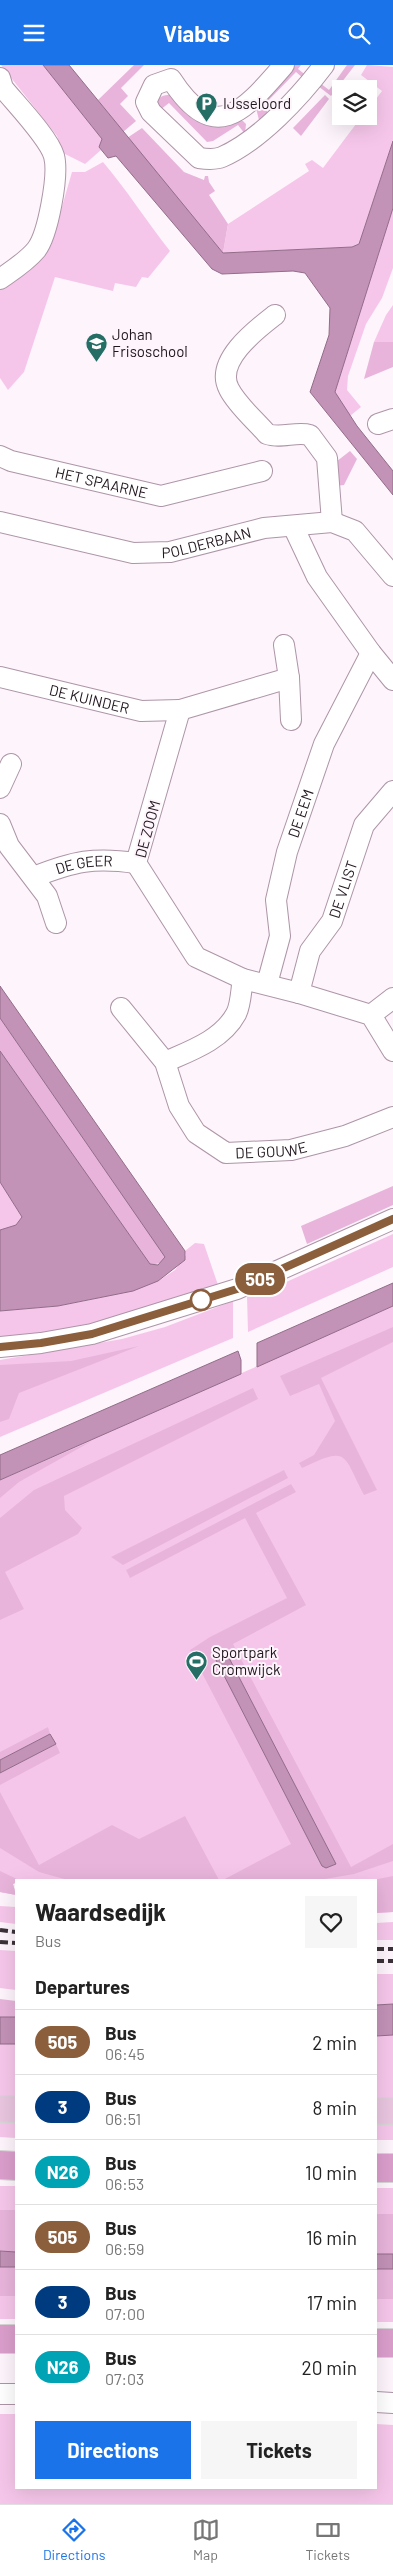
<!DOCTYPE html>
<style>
:root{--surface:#fff;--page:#f6f6f6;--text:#222;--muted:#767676;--line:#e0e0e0;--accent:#1a73e8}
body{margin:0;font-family:Barlow,sans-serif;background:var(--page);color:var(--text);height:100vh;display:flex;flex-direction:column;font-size:19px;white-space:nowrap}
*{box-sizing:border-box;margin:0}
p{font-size:16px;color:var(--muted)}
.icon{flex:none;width:28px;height:28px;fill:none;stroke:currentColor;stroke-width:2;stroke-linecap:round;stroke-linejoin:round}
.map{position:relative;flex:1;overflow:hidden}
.side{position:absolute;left:15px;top:1814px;width:362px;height:610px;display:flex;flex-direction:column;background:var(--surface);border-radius:0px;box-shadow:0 5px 20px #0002}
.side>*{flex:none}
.badge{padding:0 10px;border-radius:16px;font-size:18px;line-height:32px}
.tools{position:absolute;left:332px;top:15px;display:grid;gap:10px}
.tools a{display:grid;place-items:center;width:45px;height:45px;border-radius:0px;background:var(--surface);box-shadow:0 5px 20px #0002;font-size:25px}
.map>.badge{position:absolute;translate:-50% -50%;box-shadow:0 0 0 2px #fff}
h2{padding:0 20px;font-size:19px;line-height:45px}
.round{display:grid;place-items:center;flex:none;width:52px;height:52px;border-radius:0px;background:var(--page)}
.overview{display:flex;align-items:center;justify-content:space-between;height:85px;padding:0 20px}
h1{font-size:24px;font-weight:700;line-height:38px}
.button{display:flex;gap:10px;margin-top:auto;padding:10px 20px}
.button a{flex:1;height:58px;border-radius:0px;background:var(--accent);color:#fff;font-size:20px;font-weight:700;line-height:58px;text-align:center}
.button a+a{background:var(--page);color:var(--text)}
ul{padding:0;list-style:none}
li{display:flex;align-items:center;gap:15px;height:65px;padding:0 20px;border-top:1px solid var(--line)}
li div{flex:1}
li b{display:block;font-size:19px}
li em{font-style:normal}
li .badge{min-width:55px;font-weight:700;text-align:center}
header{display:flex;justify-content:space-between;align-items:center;height:65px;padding:0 20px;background:var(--accent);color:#fff;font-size:22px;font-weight:700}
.dock{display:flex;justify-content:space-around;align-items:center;height:70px;border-top:1px solid var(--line);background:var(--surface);font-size:14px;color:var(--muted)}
.dock a{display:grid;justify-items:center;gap:2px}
.dock .current{color:var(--accent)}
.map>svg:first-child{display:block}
.green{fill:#f6c6ea}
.forest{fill:#e8b4db}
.water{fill:#c392b7;stroke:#926d89}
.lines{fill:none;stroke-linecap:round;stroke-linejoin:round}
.minor-casing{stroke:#ad95a7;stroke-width:22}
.major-casing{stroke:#d7d5d6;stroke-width:28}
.highway-casing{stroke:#d7d5d6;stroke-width:30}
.minor{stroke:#fff;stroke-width:20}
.major{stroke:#e9c5e0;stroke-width:25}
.highway{stroke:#db9ecc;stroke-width:28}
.rail{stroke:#3b3138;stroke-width:4;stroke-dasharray:8 4;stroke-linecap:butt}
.line-casing{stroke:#fff;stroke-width:11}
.line{stroke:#8b5e3c;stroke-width:8}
.stop-dot{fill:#fff;stroke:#8b5e3c;stroke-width:2.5}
.labels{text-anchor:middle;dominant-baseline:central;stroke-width:4;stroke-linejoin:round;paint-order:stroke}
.poi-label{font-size:15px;fill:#20171e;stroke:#fef4fb;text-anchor:start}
.street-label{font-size:15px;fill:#20171e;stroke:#fef4fb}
</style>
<header><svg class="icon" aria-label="menu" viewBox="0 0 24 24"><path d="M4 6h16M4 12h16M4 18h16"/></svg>Viabus<svg class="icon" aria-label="search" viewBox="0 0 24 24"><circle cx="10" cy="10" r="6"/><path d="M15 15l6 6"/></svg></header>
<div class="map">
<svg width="393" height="2439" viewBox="0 0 393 2439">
<rect width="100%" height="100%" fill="#fef4fb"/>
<path class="green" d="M1,0H43L102,74L99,82L101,85L85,99L63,88L57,71Z
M367,0L393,2V76L359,179L352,182L223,188L228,159L309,106L305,99L312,95L323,103L362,51H369V43L382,26L361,10Z
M103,97C127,125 147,157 170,186L148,213L142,212L136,222L115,218L113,226L55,212L24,307L8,325L0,313V221L33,198L51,180L72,107H85Z
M393,143V203L382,233L366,259L348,311L347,325L361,342L350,351L335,327L336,319Z
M393,240V277H374L386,250Z
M0,1117L22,1152L16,1160L0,1165Z
M393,1169V1202L248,1267L247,1231L284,1218Z
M195,1178L204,1179L218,1220L110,1256L60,1266L0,1273V1246L58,1241L90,1235L158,1216L175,1205L186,1190L185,1186Z
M233,1236V1273L0,1372V1295L122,1274L165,1262Z
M393,1241V1847L376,1848V1815H16V1818L13,1819L16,1830L0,1827V1415Z
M0,1841L16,1842V1859L0,1857Z
M393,1857V1875H376V1858Z
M0,1885L16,1886V1925L0,1923Z
M376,1909H393V1939L376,1940Z
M393,1970V2036H376V1971Z
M0,1979H16V2034H0Z
M0,2053H16V2073L0,2072Z
M376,2056H393V2075H376Z
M0,2121H16V2145H0Z
M376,2123H393V2149H376Z
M0,2231H16V2254H0Z
M376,2234H393V2257H376Z
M0,2349H16V2422H376V2359L393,2360V2439H0Z"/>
<path class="forest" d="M134,0H144L121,23L128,31L120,39L136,56L123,67L98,35Z
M294,0H301L298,4L307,11L304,14L296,7L263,41L269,49L259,55L256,43Z
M347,0H355L331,31L318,21L320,18L329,25Z
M170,30L236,56H243L246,59L245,69L238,60L213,76L207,77L169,38L160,45L157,39C158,31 164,30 170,30Z
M325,30L329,34L301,71L293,63Z
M142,63L184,107L204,115L205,111H208L209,117L215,126L209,130L228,159L223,188L127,73Z
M374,277H393V302L364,314Z
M350,386L357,394L344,420L334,421L332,400Z
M0,953L161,1185L166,1192L161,1198L150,1200L0,986Z
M393,1121V1140L307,1179L301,1161Z
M393,1262V1277L321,1313L377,1425L364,1430C342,1388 349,1381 302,1403L299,1398L314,1390L335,1356L319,1319L290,1331L280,1311Z
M139,1281L19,1328L9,1354L0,1357V1300L71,1296Z
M253,1323L258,1334L64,1431L65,1445L82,1463L78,1469L5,1507L24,1544L0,1555V1453L34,1425Z
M92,1376L19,1417L0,1433V1415Z
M284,1405L288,1413L123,1500L111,1492Z
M291,1419L296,1427L256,1448L306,1540L233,1579L351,1802L393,1779V1796L354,1809L319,1815H223L291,1779L190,1585L210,1572L287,1533L245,1453L130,1513L126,1505Z
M48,1662L50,1669L0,1695V1687Z
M56,1679L60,1688L0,1720V1708Z
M0,1727L39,1800L112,1760L139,1774L185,1751L219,1815H68L39,1807L0,1783Z
M0,1806L19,1815L13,1819L16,1830L0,1827Z
M393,1811V1847L376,1848V1815H373Z
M0,1934L16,1936V1952H0Z
M0,2145H16V2187L0,2186Z
M376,2149H393V2189H376Z
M0,2202H16V2231H0Z
M376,2204H393V2234H376Z"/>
<path class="water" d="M43,0H69L223,188L352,182L359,179L393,76V143L335,327L357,361L393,406V430L310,327L329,270L330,243L305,208L293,206L222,209L212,204L116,91L108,93L99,82L102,74Z
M0,921L185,1186V1195L158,1216L133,1226L58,1241L0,1246V1165L16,1160L22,1152L0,1117V986L150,1199L158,1200L165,1192L0,953Z
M393,1218V1241L257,1302V1278Z
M238,1286L241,1295V1309L0,1415V1390Z
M223,1587L228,1591L336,1799L326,1803L322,1801L216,1595V1590Z
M50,1669L56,1679L0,1708V1695Z
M393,1939V1970L376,1971V1940Z
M0,1952H16V1979H0Z
M0,2186L16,2187V2202H0Z
M376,2189H393V2204H376Z"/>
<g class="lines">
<defs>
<g id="minor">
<path d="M284,0C244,46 215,82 171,14L154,20L146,37L151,47L199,93C206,94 215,95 222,92C259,76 300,32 324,0"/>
<path d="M0,13L3,23C16,39 49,73 54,91C59,110 48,170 36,185C26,197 13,205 0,214"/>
<path d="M275,250C257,264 214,296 229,324C237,340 255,355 267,369C281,374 296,366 310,370L327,393L332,457"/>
<path d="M378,359L393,354"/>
<path id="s1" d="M0,391L11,396L161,431L262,406"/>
<path id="s2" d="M0,457L133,488L170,487L264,463L332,457L355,466L393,511"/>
<path d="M293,461L317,512L371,588L393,615"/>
<path d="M284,580L289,613L180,645L136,798L196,892L243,914L299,928L371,950L393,986"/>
<path id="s3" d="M0,612L141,646L180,645"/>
<path d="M289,613L291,655"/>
<path d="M0,723L11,699"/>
<path d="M0,759L9,781L47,831L56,858"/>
<path id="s4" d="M34,812C74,796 94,792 136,798"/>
<path id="s5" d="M267,919L280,871L276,835L287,787L324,679L371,588"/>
<path id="s6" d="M299,928L310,886L332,856L364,760L393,726"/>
<path id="s7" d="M121,943L165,997L179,1041L196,1068L226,1088L291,1085L345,1071L393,1052"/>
<path d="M371,950L393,933"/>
<path d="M165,997C190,986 222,975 236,949C241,940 241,924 243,914"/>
<path d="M0,1282L41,1278L92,1269L237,1224L393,1154"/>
<path d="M0,2329H16"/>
<path d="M376,2337L393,2338"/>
</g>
<path id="major" d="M0,2044H16
M376,2046H393"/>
<path id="highway" d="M0,2100L16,2101
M376,2103H393
M0,2274H16
M376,2278H393"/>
</defs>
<use href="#minor" class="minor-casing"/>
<use href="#major" class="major-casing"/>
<use href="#highway" class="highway-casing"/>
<use href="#minor" class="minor"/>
<use href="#major" class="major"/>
<use href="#highway" class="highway"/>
<path class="rail" d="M0,1865L16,1867
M0,1877L16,1878
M376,1884H393
M376,1896H393"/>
</g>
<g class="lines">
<defs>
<path id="line" d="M0,1282L41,1278L92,1269L237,1224L393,1154"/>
</defs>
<use href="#line" class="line-casing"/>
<use href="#line" class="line"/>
</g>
<defs>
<symbol id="parking-pin" viewBox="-11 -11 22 30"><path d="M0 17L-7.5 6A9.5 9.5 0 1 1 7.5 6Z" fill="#256e66" stroke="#fef4fb"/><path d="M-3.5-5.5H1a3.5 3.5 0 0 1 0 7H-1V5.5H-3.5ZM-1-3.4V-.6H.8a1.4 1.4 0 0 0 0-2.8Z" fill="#fff"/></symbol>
<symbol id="school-pin" viewBox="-11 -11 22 30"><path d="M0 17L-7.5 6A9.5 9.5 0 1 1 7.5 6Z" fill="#256e66" stroke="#fef4fb"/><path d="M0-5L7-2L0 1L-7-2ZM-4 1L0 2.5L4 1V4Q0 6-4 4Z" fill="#fff"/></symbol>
<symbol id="stadium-pin" viewBox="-11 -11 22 30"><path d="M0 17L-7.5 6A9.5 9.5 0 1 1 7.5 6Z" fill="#256e66" stroke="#fef4fb"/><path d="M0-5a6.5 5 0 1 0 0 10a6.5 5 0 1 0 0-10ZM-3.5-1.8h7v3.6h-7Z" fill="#fff"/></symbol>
</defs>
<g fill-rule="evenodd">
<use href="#parking-pin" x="194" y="26" width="25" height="34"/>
<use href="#school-pin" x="84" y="266" width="25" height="34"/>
<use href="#stadium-pin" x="184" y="1584" width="25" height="34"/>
</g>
<circle class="stop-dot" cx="201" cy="1235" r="10"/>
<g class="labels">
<g class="poi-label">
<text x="223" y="38">IJsseloord</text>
<text x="112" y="269">Johan<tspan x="112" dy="17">Frisoschool</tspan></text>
<text x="212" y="1587">Sportpark<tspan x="212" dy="17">Cromwijck</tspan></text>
</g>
<g class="street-label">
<text stroke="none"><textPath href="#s1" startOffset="105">HET SPAARNE</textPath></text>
<text stroke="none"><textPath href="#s2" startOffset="211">POLDERBAAN</textPath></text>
<text stroke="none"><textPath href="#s3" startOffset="92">DE KUINDER</textPath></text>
<text stroke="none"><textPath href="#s5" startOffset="176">DE EEM</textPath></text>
<text transform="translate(147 764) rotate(-75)">DE ZOOM</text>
<text stroke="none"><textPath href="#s4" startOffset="52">DE GEER</textPath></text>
<text stroke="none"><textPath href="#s6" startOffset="114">DE VLIST</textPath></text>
<text stroke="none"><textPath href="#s7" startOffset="229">DE GOUWE</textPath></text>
</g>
</g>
</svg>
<div class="tools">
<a><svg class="icon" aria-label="layers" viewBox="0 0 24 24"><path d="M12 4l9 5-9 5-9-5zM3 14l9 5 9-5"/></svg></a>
</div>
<b class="badge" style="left:260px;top:1214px;background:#8b5e3c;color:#fff">505</b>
<section class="side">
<div class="overview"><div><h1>Waardsedijk</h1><p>Bus</p></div><a class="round"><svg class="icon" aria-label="heart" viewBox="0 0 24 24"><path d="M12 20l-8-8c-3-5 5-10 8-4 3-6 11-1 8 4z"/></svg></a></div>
<h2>Departures</h2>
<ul>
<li><span class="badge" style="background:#8b5e3c;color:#fff">505</span><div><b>Bus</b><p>06:45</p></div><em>2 min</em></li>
<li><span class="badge" style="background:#003b80;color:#fff">3</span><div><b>Bus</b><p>06:51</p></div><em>8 min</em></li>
<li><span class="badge" style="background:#00a3b4;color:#fff">N26</span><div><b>Bus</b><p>06:53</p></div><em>10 min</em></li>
<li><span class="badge" style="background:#8b5e3c;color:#fff">505</span><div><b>Bus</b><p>06:59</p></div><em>16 min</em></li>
<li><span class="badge" style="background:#003b80;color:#fff">3</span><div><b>Bus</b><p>07:00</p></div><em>17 min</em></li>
<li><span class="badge" style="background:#00a3b4;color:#fff">N26</span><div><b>Bus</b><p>07:03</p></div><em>20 min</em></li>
</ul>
<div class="button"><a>Directions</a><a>Tickets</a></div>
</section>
</div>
<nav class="dock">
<a class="current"><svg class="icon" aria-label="directions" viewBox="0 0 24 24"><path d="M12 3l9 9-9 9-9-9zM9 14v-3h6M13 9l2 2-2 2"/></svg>Directions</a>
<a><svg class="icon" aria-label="map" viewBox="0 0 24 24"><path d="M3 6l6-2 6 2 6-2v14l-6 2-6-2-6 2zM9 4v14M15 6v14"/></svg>Map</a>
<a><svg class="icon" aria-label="tickets" viewBox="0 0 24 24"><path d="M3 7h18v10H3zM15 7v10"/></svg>Tickets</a>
</nav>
